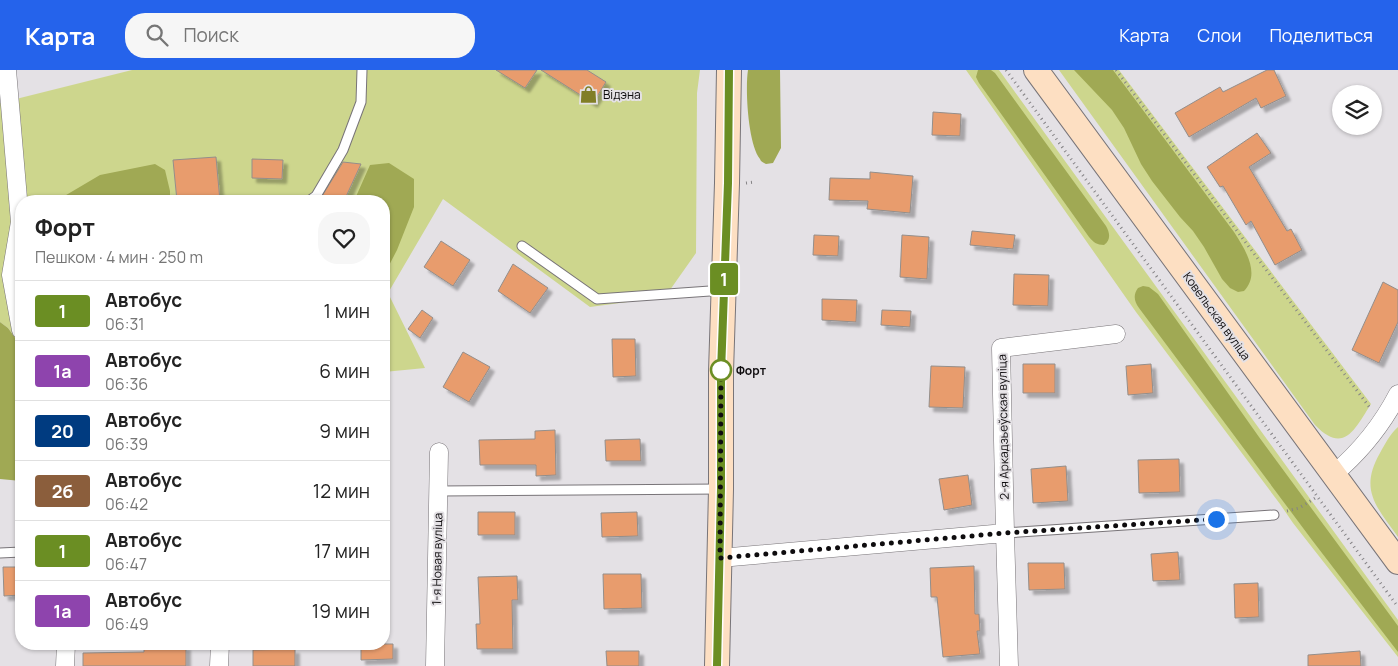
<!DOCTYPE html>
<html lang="ru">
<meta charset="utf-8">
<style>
:root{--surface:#fff;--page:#f6f6f6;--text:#222;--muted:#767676;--line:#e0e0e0;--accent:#2563eb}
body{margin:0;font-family:Manrope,sans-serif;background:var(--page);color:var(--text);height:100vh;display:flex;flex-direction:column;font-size:19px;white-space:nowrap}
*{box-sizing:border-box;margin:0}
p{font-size:16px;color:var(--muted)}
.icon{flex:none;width:28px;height:28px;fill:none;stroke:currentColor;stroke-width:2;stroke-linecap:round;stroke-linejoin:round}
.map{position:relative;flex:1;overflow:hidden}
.sheet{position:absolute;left:15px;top:125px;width:375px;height:455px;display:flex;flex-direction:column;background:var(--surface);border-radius:20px;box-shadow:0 1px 4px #0004}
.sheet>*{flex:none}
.badge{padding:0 10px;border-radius:4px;font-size:18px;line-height:32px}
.buttons{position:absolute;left:1332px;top:15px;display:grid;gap:10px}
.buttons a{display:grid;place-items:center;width:50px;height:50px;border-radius:50%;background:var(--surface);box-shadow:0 1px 4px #0004;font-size:25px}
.you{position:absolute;width:25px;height:25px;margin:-12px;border:4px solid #fff;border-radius:50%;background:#1a73e8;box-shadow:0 0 0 8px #1a73e833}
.map>.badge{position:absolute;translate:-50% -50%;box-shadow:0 0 0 2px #fff}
.round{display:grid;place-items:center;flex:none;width:52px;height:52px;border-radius:20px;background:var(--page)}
.headline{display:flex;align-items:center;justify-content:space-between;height:85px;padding:0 20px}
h1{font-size:24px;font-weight:700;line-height:38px}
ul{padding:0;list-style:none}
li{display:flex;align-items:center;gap:15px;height:60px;padding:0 20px;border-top:1px solid var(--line)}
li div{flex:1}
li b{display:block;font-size:19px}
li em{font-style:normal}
li .badge{min-width:55px;font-weight:700;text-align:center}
header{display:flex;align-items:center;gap:30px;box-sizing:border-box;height:70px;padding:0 25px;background:var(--accent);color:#fff}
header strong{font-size:24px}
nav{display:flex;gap:28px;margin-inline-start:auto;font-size:18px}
.search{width:350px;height:45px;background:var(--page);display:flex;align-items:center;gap:12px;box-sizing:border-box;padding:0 18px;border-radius:20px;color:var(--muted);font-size:19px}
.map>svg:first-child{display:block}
.green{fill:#cdd68d}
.forest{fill:#a0a954}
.building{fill:#e89c6d;stroke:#938e8b;filter:url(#shadow)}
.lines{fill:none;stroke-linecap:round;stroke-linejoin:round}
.lane-casing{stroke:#787478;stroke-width:11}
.street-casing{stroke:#787478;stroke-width:19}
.secondary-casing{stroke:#787478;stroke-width:26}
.path{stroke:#858386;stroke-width:3;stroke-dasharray:1 4;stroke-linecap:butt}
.lane{stroke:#fff;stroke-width:9}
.street{stroke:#fff;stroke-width:18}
.secondary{stroke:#fddfc2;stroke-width:24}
.line-casing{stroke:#fff;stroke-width:11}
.line{stroke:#6b8e23;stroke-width:8}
.walk{stroke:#0e0c0e;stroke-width:5;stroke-dasharray:0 9}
.stop-dot{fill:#fff;stroke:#6b8e23;stroke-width:2.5}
.labels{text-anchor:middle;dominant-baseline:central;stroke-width:4;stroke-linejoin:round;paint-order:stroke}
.poi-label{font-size:12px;fill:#0e0c0e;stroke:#e4e1e5;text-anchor:start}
.street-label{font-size:12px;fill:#0e0c0e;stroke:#e4e1e5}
.stop-label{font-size:12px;font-weight:bold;fill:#0e0c0e;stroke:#e4e1e5;text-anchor:start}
</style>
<header>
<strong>Карта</strong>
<div class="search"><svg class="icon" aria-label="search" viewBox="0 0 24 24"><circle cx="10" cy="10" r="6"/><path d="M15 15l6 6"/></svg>Поиск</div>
<nav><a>Карта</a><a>Слои</a><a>Поделиться</a></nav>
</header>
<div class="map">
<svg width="1398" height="596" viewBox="0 0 1398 596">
<defs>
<filter id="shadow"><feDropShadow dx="4.5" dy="4.5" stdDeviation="1" flood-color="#0004"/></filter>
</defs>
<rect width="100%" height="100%" fill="#e4e1e5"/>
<path class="green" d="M132,0H700L697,23L696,183L665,227L590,237L443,129L388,223L425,298L384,302V131H21V276L8,258L0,252V33Z
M966,0H999L1398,550V587L1293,453L1280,434L1136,242Z
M1059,0H1119L1371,334C1355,359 1344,385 1315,355Z
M1398,357V467C1376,436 1359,420 1380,383C1385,374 1390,364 1398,357Z"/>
<path class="forest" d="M748,0H780L781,78L773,93L766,94C764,93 761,92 760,89C748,74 745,19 748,0Z
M978,0H991L995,3L1106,156C1110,163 1111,170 1104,175C1097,175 1093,172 1089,167L979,13L976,7Z
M1074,0H1113L1234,162C1245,179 1261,204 1244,221L1238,222L1230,218L1222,209L1204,177L1193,161L1180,147L1152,111L1141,94L1124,58L1112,40Z
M389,93L414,109V137L397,180L384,205V131H354L370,95Z
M155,94L165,100L170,121V131H56L100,105Z
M1143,216L1149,217L1158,224L1259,367L1398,556V582L1312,470L1139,238C1134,231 1133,225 1138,218Z
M0,252L8,258L21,276V411L0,409Z"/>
<path class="building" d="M496,0H537L525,18Z
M541,0H587L606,12L593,33Z
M1267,0H1274L1286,26L1261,38L1256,28L1189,67L1175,43L1220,17L1223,22Z
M933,42L961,44L960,66L932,65Z
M1257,63L1271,83L1249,97L1287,161L1291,159L1302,180L1275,195L1251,151L1246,155L1223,116L1220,117L1207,97Z
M216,87L220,131H177L173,90Z
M252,89L283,90L282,109L252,108Z
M343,92L361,94L344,131H319Z
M870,102L913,106L910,143L867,139L868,131L829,130L830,108L870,109Z
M972,161L1015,165L1013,179L970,175Z
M814,165L839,166L838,186L813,185Z
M902,165L929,167L927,209L900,207Z
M441,171L470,190L453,216L424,197Z
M513,194L548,218L530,243L498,221Z
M1014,204L1049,205L1048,236L1013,235Z
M1383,212L1398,220V252L1379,293L1352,280Z
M822,229L857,230L856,252L822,250Z
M422,240L433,248L420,268L408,259Z
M882,240L911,241L910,257L881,255Z
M612,269H635L636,306L613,307Z
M463,282L490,297L469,332L443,317Z
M1023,294H1055V323H1023Z
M1151,294L1153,323L1128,325L1126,296Z
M931,296L965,297L963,338L929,337Z
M555,360L556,405L536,406V395H480L479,370L535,369V361Z
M640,369L641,391H606L605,370Z
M1179,389L1180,422L1139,423L1138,390Z
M1066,396L1068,431L1033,433L1031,399Z
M968,405L972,435L944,440L939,409Z
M478,442H515V465H478Z
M637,442L638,466L602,467L601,443Z
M1178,482L1180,510L1153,511L1151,484Z
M1028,493H1064L1065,519L1029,520Z
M974,496L975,544H979L980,561H977L980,584L943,587L937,527H931L930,498Z
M3,497H21V525L4,526Z
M603,504H641L642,538L604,539Z
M517,506L518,530H512L513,579H477L476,554H480L478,507Z
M1258,513L1259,547L1235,548L1234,514Z
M361,574H393V589L361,590Z
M144,575L186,576V596H83V583L144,582Z
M295,579V596H253V580Z
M606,581H639V596H607Z
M1360,581L1361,596H1308V585Z"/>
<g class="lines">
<defs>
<path id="lane" d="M309,131L316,126L343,80L361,32L362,0
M522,176L597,229L724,220
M439,421L721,419
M1005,463L1274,445
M0,483L21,482"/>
<path id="street" d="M7,0L20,152L11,205L21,260
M1334,404C1361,381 1382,355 1398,324
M1005,463L1001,278L1116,264
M720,488L1005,463L1009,596
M65,596L66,574
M219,596L220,574
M435,596L439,382"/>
<path id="secondary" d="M1036,0L1398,492
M717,596L721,419V302L727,113L729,0"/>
</defs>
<use href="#lane" class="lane-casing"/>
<use href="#street" class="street-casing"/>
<use href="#secondary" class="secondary-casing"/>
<path class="path" d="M1006,0L1398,537
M1116,0L1370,338
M746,113L755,112
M1287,441L1299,438L1317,427"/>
<use href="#lane" class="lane"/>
<use href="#street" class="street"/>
<use href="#secondary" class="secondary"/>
</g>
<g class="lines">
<defs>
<path id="line" d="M717,596L721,419V302L728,113L729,0"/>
</defs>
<use href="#line" class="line-casing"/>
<use href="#line" class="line"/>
<path class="walk" d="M721,300L720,488L1005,463L1216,449"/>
</g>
<defs>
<symbol id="shop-bare" viewBox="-9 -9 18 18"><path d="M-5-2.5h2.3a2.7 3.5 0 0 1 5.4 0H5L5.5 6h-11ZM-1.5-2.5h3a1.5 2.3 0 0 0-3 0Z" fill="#817e26" stroke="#e4e1e5" stroke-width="2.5" paint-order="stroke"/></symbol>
</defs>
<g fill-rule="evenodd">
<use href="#shop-bare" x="576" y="12" width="25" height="25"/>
</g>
<circle class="stop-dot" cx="721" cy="300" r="10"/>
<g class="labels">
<g class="poi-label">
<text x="603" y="24">Відэна</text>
</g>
<g class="street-label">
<text transform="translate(1217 246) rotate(54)">Ковельская вуліца</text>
<text transform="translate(1003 357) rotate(-91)">2-я Аркадзьеўская вуліца</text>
<text transform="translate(437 489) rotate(-89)">1-я Новая вуліца</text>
</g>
<g class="stop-label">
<text x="736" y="300">Форт</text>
</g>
</g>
</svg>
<div class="buttons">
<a><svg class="icon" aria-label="layers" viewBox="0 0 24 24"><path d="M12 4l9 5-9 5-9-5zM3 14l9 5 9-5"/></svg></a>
</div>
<div class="you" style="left:1216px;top:449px"></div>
<b class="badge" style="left:724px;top:209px;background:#6b8e23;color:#fff">1</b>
<section class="sheet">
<div class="headline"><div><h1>Форт</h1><p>Пешком · 4 мин · 250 m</p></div><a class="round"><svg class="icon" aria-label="heart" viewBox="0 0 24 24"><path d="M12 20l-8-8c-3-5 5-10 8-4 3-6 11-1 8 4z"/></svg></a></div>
<ul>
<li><span class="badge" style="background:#6b8e23;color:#fff">1</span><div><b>Автобус</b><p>06:31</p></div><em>1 мин</em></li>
<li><span class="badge" style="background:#8e44ad;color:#fff">1а</span><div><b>Автобус</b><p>06:36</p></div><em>6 мин</em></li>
<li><span class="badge" style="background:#003b80;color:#fff">20</span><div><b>Автобус</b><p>06:39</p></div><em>9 мин</em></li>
<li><span class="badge" style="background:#8b5e3c;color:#fff">2б</span><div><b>Автобус</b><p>06:42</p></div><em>12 мин</em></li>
<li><span class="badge" style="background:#6b8e23;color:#fff">1</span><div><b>Автобус</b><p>06:47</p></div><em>17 мин</em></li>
<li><span class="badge" style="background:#8e44ad;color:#fff">1а</span><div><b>Автобус</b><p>06:49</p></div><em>19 мин</em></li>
</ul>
</section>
</div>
